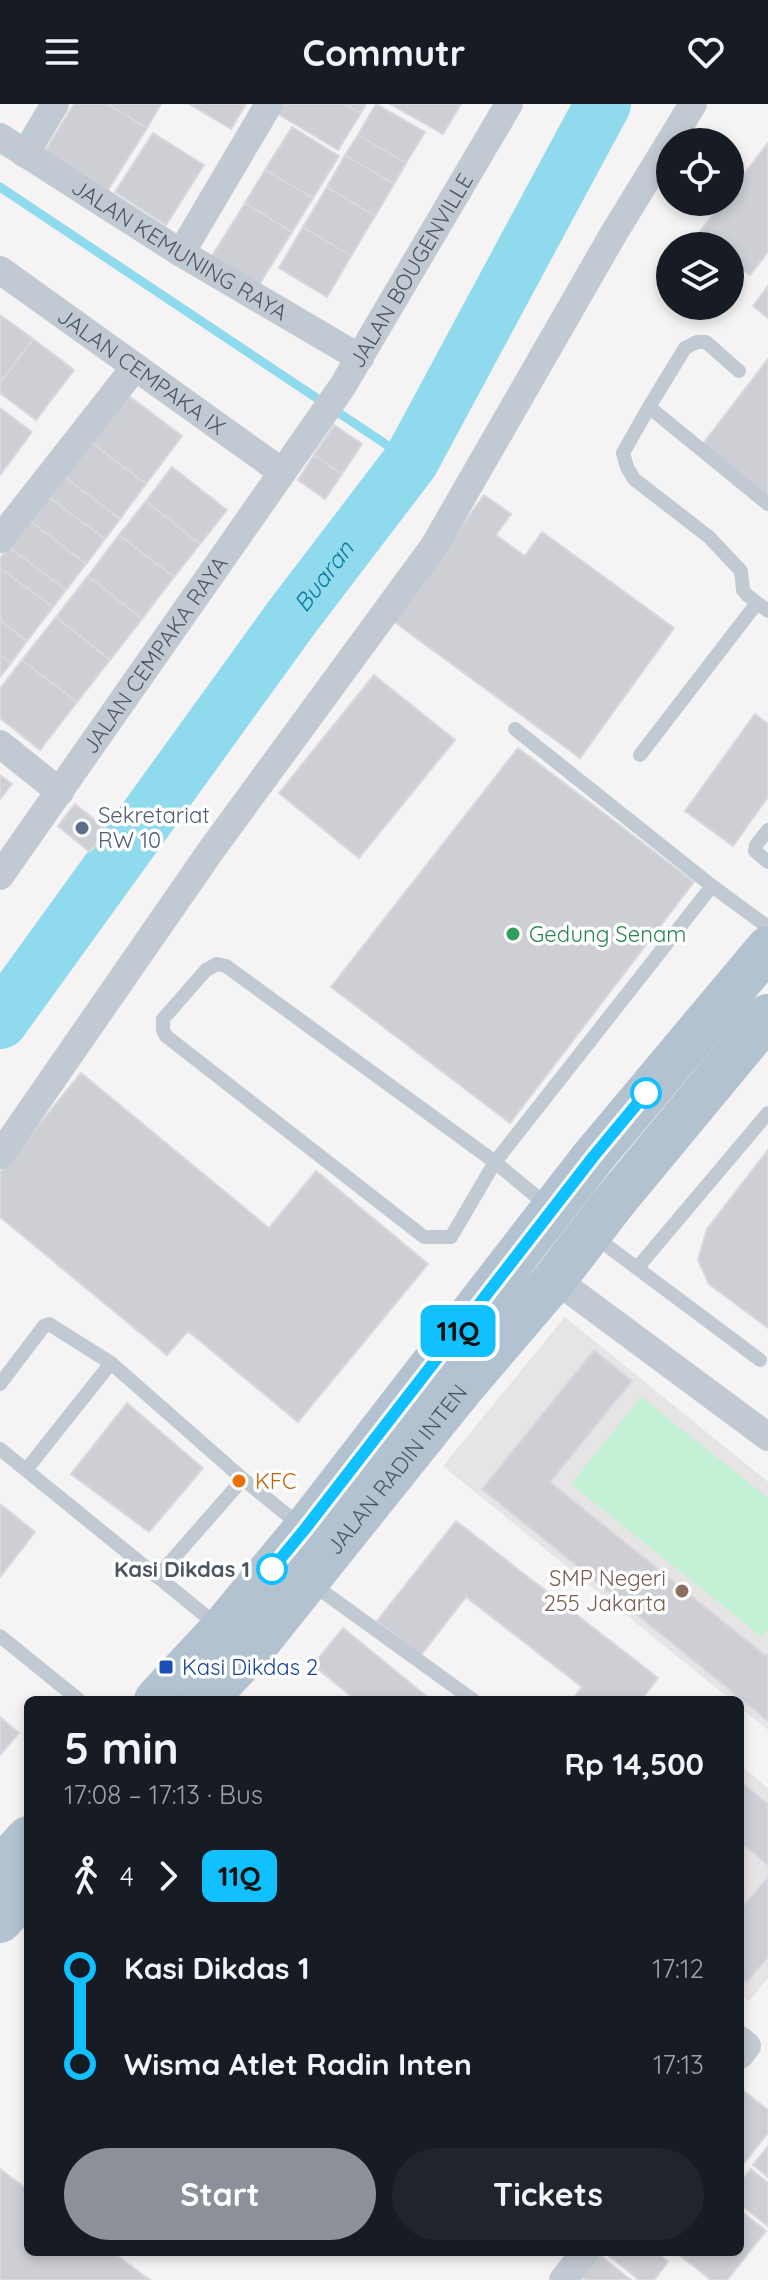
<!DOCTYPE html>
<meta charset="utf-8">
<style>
:root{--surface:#171b24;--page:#20242c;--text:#f1f3f6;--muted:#9ea1a6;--accent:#8c9099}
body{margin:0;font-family:Quicksand,sans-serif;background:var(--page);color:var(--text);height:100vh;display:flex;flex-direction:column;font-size:30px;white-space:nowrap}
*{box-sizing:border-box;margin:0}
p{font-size:26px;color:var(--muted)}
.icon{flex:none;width:44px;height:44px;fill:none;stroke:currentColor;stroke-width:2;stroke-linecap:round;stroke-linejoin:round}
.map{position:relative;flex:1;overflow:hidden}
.drawer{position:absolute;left:24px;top:1592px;width:720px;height:560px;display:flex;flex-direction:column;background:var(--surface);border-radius:12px;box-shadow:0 4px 12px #0003}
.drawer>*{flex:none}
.badge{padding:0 16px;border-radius:12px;font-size:28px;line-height:52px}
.buttons{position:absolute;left:656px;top:24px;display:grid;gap:16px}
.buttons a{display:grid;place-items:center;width:88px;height:88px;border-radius:50%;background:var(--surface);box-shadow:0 4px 12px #0003;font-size:40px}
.map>.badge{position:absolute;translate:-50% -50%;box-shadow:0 0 0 4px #fff}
.legs{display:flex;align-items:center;gap:12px;height:88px;padding:0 40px;font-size:26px}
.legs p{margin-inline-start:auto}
.head{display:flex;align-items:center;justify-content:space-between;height:136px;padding:0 40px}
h1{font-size:44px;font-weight:700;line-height:60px}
.cta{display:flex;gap:16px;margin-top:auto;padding:16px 40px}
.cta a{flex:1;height:92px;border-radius:48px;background:var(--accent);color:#fff;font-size:32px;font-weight:700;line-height:92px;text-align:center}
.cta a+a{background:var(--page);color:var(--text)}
ul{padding:0 40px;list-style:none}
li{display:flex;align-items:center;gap:28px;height:96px;font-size:30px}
li i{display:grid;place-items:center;width:12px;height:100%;margin:0 10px;background:currentColor}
li i::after{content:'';width:20px;height:20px;margin:-10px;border:6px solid;border-radius:50%;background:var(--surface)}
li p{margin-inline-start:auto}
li:first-child i{background:linear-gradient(#0000 50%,currentColor 0)}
li:last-child i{background:linear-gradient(currentColor 50%,#0000 0)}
header{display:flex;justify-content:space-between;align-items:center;height:104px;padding:0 40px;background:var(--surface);font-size:36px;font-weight:700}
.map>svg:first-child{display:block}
.education{fill:#e6e4e5}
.green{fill:#c3f1d5}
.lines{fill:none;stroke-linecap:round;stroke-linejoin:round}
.stream{stroke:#90daee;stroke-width:9}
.river{stroke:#90daee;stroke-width:56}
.building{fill:#cdcfd5;stroke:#d7d9de;stroke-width:2}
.service{stroke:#c1cad2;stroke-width:14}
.minor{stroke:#c1cad2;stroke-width:28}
.primary{stroke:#b3c2d1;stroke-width:44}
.line-1-casing{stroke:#fff;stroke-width:18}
.line-1{stroke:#11c0ff;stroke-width:12}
.service-dot{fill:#5c6f8a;stroke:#fff;stroke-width:3}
.leisure-dot{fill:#2e9e5b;stroke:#fff;stroke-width:3}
.stop-1-dot{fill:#fff;stroke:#11c0ff;stroke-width:4}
.food-dot{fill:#e8710a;stroke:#fff;stroke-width:3}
.education-dot{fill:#8d6e63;stroke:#fff;stroke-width:3}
.transit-dot{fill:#1a4fb4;stroke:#fff;stroke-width:3}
.labels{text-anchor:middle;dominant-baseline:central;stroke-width:7;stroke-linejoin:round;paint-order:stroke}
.street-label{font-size:22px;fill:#4a5661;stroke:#fff}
.service-label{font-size:22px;fill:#4e5e75;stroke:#fff;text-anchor:start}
.leisure-label{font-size:22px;fill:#27864d;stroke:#fff;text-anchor:start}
.food-label{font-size:22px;fill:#c56008;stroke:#fff;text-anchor:start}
.stop-label{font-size:22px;font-weight:bold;fill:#4a5661;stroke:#fff;text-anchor:end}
.education-label{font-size:22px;fill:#785e54;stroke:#fff;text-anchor:end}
.transit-label{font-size:22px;fill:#164399;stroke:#fff;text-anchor:start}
.water-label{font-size:24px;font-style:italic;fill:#0c7c9b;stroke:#fff}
</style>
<header><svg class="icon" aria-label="menu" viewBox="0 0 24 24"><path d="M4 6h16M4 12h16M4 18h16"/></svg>Commutr<svg class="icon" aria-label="heart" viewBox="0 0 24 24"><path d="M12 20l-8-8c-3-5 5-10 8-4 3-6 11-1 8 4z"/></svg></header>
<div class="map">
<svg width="768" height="2176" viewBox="0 0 768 2176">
<rect width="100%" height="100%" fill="#f5f3f3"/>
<path class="education" d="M565,1213L768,1378V1626L740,1604V1596H731L443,1362Z
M740,1661L768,1684V1874L749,1897L740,1890Z"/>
<path class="green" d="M641,1293L768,1394V1526L762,1533L571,1380Z"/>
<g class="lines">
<path class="stream" d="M0,83L411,357"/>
<path class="river" id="s1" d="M0,917L292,513L411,357L603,0"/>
</g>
<path class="building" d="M74,0H108L147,24L108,86L45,47Z
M108,0H161L147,24Z
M189,0H246L231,25Z
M284,0H345L361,9L338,46L278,10Z
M345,0H366L361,9Z
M376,0L425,28L406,59L358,31Z
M390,0H461L443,30Z
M292,23L339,52L313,94L265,66Z
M153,29L204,61L166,121L115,88Z
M358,31L406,59L394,80L345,51Z
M768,39V148L750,171L730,156V142H711L697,131L723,98H730V88Z
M345,51L394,80L375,112L327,83Z
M265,66L313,94L292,128L245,99Z
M327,83L375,112L351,152L303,123Z
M245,99L292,128L259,181L212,152Z
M303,123L351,152L327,193L279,164Z
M768,182V214L753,202Z
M0,211L33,235L0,279Z
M33,235L74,266L36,316L0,289V279Z
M768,255V392L702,341Z
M125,289L182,332L146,380L88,336Z
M0,304L32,328L0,371Z
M334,321L362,340L342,370L314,351Z
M88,336L146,380L120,415L62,371Z
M314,351L342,370L325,395L298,376Z
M172,363L227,406L200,440L146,397Z
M62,371L120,415L105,435L47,392Z
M484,391L511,410L496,431L525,452L542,428L674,524L580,654L393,517Z
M47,392L105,435L86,460L29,416Z
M146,397L200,440L174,473L119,431Z
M29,416L86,460L66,486L9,443Z
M119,431L174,473L142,515L88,472Z
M9,443L66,486L53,503L0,464V454Z
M0,464L53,503L27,537L0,516Z
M88,472L142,515L110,556L56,513Z
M56,513L110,556L77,598L22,556Z
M0,516L27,537L11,559L0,551Z
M0,551L11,559L0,573Z
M22,556L77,598L40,646L0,614V585Z
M374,571L455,636L359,754L279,689Z
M755,610L768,620V693L733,742L685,707Z
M518,644L694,778L510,1019L331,883Z
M0,671L12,680L0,695Z
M75,700L107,726L90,748L58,722Z
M81,969L269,1124L316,1067L428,1160L298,1318L188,1227L167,1251L0,1113V1068Z
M768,1046V1224L709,1180L698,1156L707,1125Z
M594,1246L632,1277L550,1378L766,1552L768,1550V1617L482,1385Z
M127,1299L203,1364L149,1428L71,1370Z
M0,1400L35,1428L0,1473Z
M456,1417L658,1574L641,1596H572L582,1583L466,1493L421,1551L377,1517Z
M343,1524L431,1596H356L313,1561Z
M0,1613L19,1629L0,1651Z
M740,1677L768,1700V1761L740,1738Z
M768,1773V1853L747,1878L740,1872V1806Z
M740,1984L768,2006V2029L744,2059L740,2056Z
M768,2042V2073L753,2061Z
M0,2065L28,2086V2148H112L150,2176H0Z
M751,2065L768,2079V2122L740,2100V2079Z
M740,2106L766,2127L727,2176H711L678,2150L680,2148H740Z
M604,2148H656L668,2158L654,2176H639Z
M597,2149L631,2176H585L579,2171Z"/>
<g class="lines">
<path class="service" d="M649,303L685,244L697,238H706L739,267
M768,400L649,303L623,349L627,363L634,375L709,433L741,467L743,486L747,491L768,507
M515,625L712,782L768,823
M640,651L757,499
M768,726L756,741L755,747L768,758
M549,1103L495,1058L226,862L217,860L206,866L163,915V926L166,932L424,1133H451L495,1058L712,782
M594,1132L760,1256
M638,1163L768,1009
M0,1280L44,1222L49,1220L111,1259L243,1375L302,1423
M0,1345L217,1521
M26,1366L111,1259
M158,1472L243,1375
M311,1479L473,1596
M0,1532L79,1596"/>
<g class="minor">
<path id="s2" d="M0,33L181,149L360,254"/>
<path d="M25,50L55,0"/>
<path d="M181,149L269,0"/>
<path id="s3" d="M0,166L282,368"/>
<path d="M0,435L135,263"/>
<path d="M0,640L60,688"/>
<path id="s4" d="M0,772L342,283L509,0"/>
<path d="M0,1051L212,745L434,442L614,129L693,0"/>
<path d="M555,1175L768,1333"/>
<path d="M740,1936L747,1942L740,1951"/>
<path d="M563,2176L585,2148"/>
</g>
<g class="primary">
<path d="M156,1596L222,1525L305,1425L593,1053L768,844"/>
<path id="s5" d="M205,1596L252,1546L461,1285L555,1175L614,1098L768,912"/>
<path d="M0,1765L28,1734"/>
<path d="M0,1817L28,1786"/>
</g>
</g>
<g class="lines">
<defs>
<path id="line-1" d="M272,1465L305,1425L593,1053L646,989"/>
</defs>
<use href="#line-1" class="line-1-casing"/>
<use href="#line-1" class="line-1"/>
</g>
<circle class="service-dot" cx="82" cy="724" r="8"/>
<circle class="leisure-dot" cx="513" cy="830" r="8"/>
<g class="stop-1-dot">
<circle cx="646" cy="989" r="14"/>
<circle cx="272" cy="1465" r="14"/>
</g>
<circle class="food-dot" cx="239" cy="1377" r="8"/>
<circle class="education-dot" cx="682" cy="1487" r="8"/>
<rect class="transit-dot" x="158" y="1555" width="16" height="16" rx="4"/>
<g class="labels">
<g class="street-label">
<text stroke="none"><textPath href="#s2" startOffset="212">JALAN KEMUNING RAYA</textPath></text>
<text stroke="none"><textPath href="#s4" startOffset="732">JALAN BOUGENVILLE</textPath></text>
<text stroke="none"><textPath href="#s3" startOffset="174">JALAN CEMPAKA IX</textPath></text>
<text stroke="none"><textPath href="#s4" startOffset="270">JALAN CEMPAKA RAYA</textPath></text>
<text stroke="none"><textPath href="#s5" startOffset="300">JALAN RADIN INTEN</textPath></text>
</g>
<g class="service-label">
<text x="98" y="711">Sekretariat<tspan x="98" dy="25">RW 10</tspan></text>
</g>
<g class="leisure-label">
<text x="529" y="830">Gedung Senam</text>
</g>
<g class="food-label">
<text x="255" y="1377">KFC</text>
</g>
<g class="stop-label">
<text x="250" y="1465">Kasi Dikdas 1</text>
</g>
<g class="education-label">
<text x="666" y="1474">SMP Negeri<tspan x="666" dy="25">255 Jakarta</tspan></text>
</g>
<g class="transit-label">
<text x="182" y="1563">Kasi Dikdas 2</text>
</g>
<g class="water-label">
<text stroke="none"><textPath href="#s1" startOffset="550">Buaran</textPath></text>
</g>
</g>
</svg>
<div class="buttons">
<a><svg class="icon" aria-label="locate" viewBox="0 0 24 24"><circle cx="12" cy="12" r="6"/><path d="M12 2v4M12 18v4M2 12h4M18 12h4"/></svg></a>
<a><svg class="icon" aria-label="layers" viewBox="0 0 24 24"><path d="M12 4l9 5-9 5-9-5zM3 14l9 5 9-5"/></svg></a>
</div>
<b class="badge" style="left:458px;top:1227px;background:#11c0ff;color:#111">11Q</b>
<section class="drawer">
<div class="head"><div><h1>5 min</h1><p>17:08 – 17:13 · Bus</p></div><b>Rp 14,500</b></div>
<div class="legs"><svg class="icon" aria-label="walk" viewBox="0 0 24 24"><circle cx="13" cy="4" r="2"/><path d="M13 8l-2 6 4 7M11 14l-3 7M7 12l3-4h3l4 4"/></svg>4<svg class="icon" aria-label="forward" viewBox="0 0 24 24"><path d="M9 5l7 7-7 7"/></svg><b class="badge" style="background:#11c0ff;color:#111">11Q</b></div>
<ul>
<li><i style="color:#11c0ff"></i><b>Kasi Dikdas 1</b><p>17:12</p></li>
<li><i style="color:#11c0ff"></i><b>Wisma Atlet Radin Inten</b><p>17:13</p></li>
</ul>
<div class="cta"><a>Start</a><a>Tickets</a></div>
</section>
</div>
